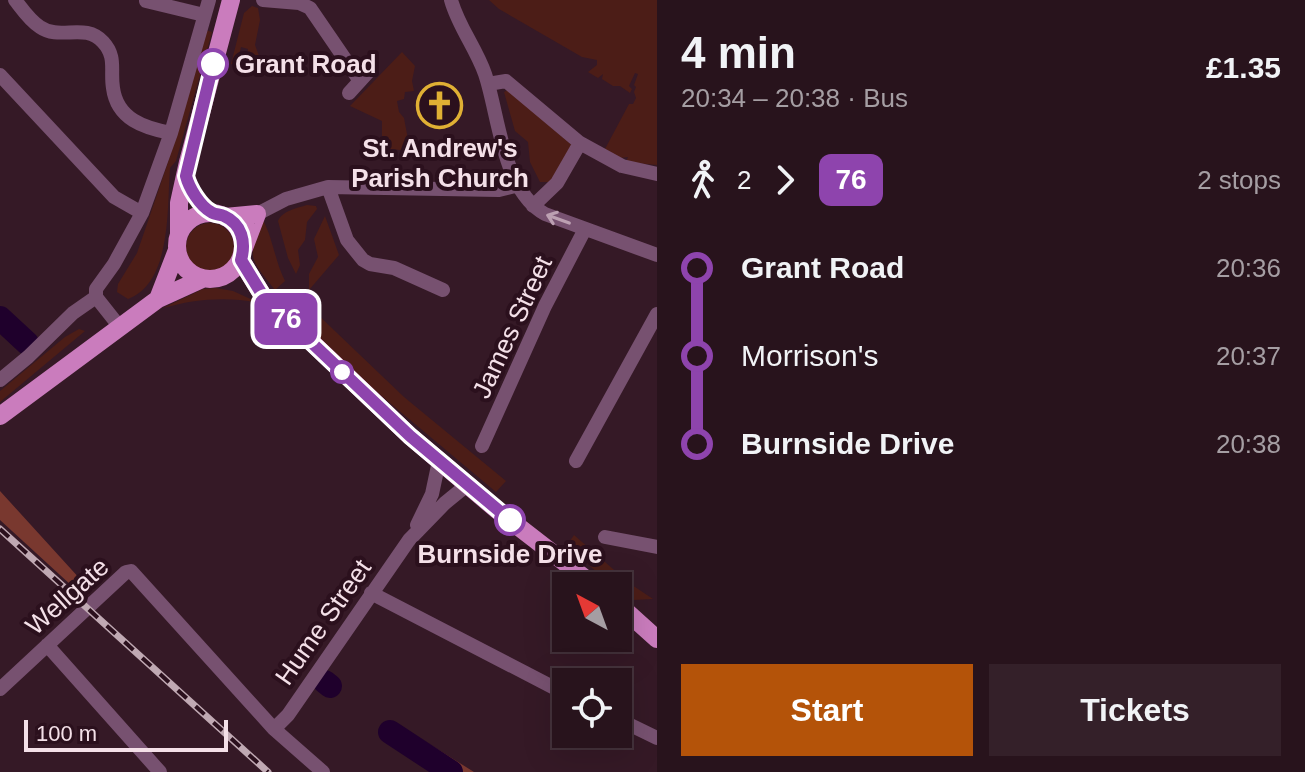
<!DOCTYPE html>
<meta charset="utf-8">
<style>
:root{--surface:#28131c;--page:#342029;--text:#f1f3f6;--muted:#a59ea3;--line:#44323b;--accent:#b45309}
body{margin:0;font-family:Arial,sans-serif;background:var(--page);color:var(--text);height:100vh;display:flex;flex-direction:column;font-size:30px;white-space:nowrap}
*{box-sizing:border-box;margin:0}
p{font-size:26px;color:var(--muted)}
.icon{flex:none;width:44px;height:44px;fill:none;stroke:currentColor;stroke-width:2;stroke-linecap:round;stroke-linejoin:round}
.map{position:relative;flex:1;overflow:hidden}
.details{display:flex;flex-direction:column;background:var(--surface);width:648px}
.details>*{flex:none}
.badge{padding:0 16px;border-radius:12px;font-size:28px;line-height:52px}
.needle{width:52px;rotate:319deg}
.buttons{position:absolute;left:552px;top:572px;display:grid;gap:16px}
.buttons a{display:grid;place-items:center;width:80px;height:80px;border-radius:0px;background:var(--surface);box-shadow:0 8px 32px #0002,0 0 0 2px var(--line);font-size:40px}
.scale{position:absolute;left:24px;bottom:20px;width:204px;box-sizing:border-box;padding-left:8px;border:4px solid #f4e0e8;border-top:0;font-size:22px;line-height:28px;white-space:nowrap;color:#f4e0e8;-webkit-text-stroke:6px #2b101d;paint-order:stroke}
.map>.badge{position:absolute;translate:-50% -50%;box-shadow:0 0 0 4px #fff}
.legs{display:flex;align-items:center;gap:12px;height:88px;padding:0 24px;font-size:26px}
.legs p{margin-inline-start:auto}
.overview{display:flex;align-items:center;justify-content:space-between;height:136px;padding:0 24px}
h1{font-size:44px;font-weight:700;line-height:60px}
.cta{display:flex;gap:16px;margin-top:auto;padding:16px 24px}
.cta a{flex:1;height:92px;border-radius:0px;background:var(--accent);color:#fff;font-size:32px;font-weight:700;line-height:92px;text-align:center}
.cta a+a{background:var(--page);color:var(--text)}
ul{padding:0 24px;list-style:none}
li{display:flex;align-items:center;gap:28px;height:88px;font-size:30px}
li i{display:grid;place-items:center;width:12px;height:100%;margin:0 10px;background:currentColor}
li i::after{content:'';width:20px;height:20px;margin:-10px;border:6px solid;border-radius:50%;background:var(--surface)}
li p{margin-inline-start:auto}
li:first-child i{background:linear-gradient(#0000 50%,currentColor 0)}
li:last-child i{background:linear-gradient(currentColor 50%,#0000 0)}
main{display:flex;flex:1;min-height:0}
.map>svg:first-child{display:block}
.green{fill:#4c1d17}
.forest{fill:#79382f}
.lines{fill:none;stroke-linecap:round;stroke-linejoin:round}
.river{stroke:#1f002c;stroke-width:24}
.minor{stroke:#775170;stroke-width:14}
.major{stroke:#ca7cbd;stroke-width:18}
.rail-casing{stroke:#c0a9b3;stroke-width:7}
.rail{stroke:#2b101d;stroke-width:4;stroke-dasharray:12;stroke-linecap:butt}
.oneway{stroke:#bca0b2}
.line-1-casing{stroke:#fff;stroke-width:18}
.line-1{stroke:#8e44ad;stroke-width:12}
.stop-1-dot{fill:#fff;stroke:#8e44ad;stroke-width:4}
.labels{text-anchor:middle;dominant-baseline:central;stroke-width:8;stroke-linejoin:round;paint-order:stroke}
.stop-label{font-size:26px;font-weight:bold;fill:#f4e0e8;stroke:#2b101d;text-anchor:start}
.poi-label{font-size:26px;font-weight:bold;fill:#f4e0e8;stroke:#2b101d}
.street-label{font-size:26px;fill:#f4e0e8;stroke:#2b101d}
</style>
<main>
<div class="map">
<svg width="657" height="772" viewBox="0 0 657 772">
<rect width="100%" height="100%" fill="#351926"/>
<path class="green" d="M489,0H657V165L626,162L628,157L620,158L605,149L629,104H633L636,98L634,92L636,87L634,85L638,74L635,73L629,86L632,89L630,93L620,86H613L602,79L603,74L598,78L588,72L597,65V60L582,57L499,9Z
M252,6L258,8L260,20L255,45L262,64L246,63L248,49L241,47L237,64H231L244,13Z
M205,30L212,32L176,161L170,168C167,207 172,283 128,299L117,292L118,284L137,253L147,224L168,162Z
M402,52L415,66L412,81L414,91L405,92L404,99L397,101L399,112L404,118L409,145L419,146L418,152L382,148V121L350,106Z
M508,90L573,146L550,182H540L530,162L528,142L515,131L504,92Z
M307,205L316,206L317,209L307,222L305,240L298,250L300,265L296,274L288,258L278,221C282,211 297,208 307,205Z
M325,216L339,255L309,290V274L318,257L314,239Z
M263,220C273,239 275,261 285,281L275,290C249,257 247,259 263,220Z
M186 247a24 24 0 1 1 48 0a24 24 0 1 1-48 0Z
M216,288L233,291L259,303C229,296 193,299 163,308L203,289Z
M292,290L404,397L506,481L496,492L359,377L282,301Z
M79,329L85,331L0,402V391L65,337Z
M574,535L629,583L653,599L633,600C610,583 588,567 568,544Z"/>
<path class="forest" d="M0,491L91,591L84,597L0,520Z
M395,723L399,725L474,772H430L386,738Z"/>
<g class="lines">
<path class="river" d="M0,318L27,343
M325,682L330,686
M390,732L451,772"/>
<path class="minor" d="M15,0C22,9 30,21 40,27C60,41 85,22 103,42C117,57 110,70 113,88C117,119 144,128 171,133
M263,0L299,3L310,8L360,81
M451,0C458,26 476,48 485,74C499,115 502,190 545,214L657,255
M146,1L204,15
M0,75L114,197L142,213
M488,84L506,81L580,143L622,166L657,174
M349,93L369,71
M328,187L347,240L363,260L370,264L394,268L443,290
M533,206L557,183L580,143
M257,214L286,199L328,187L499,190L519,185
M119,326L96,297V289L114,264L142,213L171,133L209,0
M0,380L28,357L73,313L96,297
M482,446L545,306L585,229
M576,461L657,314
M417,525L432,494L439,461
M605,537L657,547
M371,593L566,694
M47,645L160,772
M0,689L126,572L131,571L274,729L323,772
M618,719L657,738
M274,729L288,715L409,540L445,503L467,485"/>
<path class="major" d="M177 246a33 33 0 1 1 66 0a33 33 0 1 1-66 0Z
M225,217L257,214L244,248
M179,235V203L188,162L231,0
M241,260L263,296L410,436L497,510L595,586
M158,299L177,250
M0,416L158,299L202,279
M618,604L657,639"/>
<defs>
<path id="rail" d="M0,529L268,772"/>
</defs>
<use href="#rail" class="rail-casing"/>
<use href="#rail" class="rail"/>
</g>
<defs><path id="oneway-shaft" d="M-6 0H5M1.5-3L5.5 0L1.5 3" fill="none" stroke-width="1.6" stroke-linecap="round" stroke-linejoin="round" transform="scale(2)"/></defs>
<use class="oneway" href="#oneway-shaft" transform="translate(558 219) rotate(-160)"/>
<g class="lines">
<defs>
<path id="line-1" d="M213,64L186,176C189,188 200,206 211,212C215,215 220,214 224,216C242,224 246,242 241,260L263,296L272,305L410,436L510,520"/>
</defs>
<use href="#line-1" class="line-1-casing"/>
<use href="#line-1" class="line-1"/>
</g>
<defs>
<symbol id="church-ring" viewBox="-11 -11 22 22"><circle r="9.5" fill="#2b101d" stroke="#e0b034" stroke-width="1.5"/><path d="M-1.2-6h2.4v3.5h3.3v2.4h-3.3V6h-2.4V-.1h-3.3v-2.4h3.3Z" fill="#e0b034"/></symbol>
</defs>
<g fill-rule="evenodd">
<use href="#church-ring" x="414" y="80" width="51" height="51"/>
</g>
<g class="stop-1-dot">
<circle cx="213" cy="64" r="14"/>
<circle cx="342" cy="372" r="10"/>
<circle cx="510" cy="520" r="14"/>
</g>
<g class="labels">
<g class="stop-label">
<text x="235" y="64">Grant Road</text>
<text x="510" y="554" text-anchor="middle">Burnside Drive</text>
</g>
<g class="poi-label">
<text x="440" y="148">St. Andrew's<tspan x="440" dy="30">Parish Church</tspan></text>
</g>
<g class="street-label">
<text transform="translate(512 327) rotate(-65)">James Street</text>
<text transform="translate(67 596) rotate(-42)">Wellgate</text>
<text transform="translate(323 622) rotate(-55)">Hume Street</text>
</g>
</g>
</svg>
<div class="buttons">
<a><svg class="needle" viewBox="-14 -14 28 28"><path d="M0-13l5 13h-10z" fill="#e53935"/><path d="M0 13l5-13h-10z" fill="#a59ea3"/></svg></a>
<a><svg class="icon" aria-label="locate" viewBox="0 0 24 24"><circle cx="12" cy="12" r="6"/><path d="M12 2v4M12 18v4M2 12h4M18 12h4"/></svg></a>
</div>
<div class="scale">100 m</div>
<b class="badge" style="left:286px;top:319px;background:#8e44ad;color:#fff">76</b>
</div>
<section class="details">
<div class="overview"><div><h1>4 min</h1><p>20:34 – 20:38 · Bus</p></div><b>£1.35</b></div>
<div class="legs"><svg class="icon" aria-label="walk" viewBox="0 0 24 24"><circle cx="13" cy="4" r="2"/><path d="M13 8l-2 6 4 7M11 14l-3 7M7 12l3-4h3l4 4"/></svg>2<svg class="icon" aria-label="forward" viewBox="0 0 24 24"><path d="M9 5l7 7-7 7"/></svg><b class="badge" style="background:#8e44ad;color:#fff">76</b><p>2 stops</p></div>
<ul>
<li><i style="color:#8e44ad"></i><b>Grant Road</b><p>20:36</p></li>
<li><i style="color:#8e44ad"></i><span>Morrison's</span><p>20:37</p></li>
<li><i style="color:#8e44ad"></i><b>Burnside Drive</b><p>20:38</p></li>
</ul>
<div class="cta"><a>Start</a><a>Tickets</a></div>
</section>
</main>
